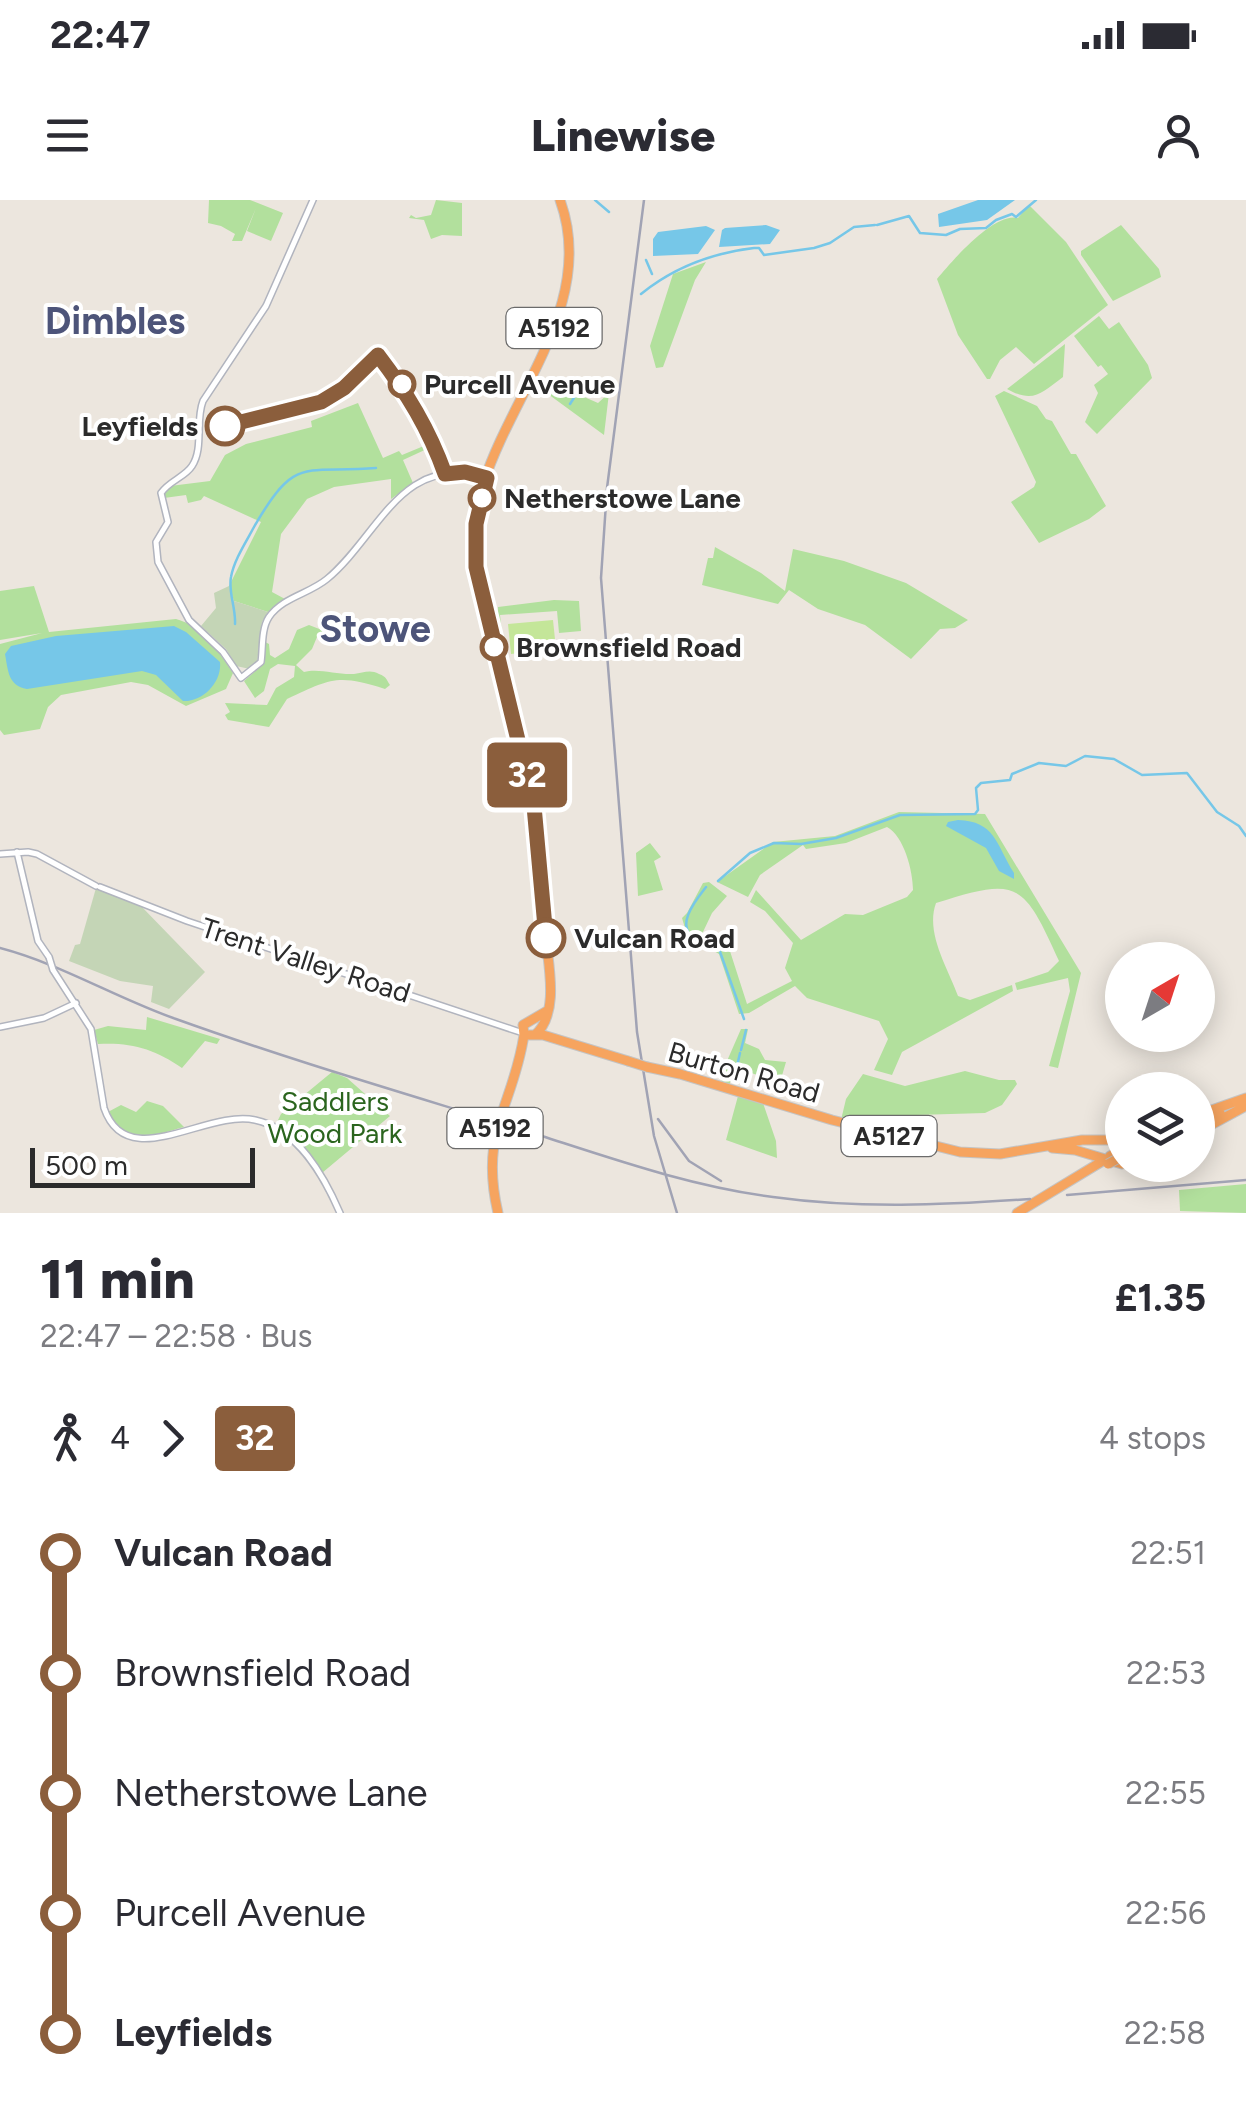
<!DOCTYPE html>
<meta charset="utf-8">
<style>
:root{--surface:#fff;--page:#f2f2f3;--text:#2b2b33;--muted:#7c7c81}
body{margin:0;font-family:Figtree,sans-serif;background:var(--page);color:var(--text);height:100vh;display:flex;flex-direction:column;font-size:38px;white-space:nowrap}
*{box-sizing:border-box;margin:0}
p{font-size:32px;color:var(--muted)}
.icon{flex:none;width:55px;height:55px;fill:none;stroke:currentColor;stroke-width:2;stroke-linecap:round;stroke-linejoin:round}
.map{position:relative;height:1013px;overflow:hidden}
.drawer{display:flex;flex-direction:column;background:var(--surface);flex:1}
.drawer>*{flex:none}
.badge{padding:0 20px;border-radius:8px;font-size:35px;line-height:65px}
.needle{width:65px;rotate:39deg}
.fabs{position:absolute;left:1105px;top:742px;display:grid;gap:20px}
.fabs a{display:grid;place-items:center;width:110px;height:110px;border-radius:50%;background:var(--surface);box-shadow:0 5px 25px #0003;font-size:50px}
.scale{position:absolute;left:30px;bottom:25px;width:225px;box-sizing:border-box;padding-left:10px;border:5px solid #2b2b2b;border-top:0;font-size:28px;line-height:35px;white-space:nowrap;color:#2b2b2b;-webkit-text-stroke:8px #fff;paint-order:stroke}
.map>.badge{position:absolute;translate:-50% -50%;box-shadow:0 0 0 5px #fff}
.legs{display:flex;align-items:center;gap:15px;height:110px;padding:0 40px;font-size:32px}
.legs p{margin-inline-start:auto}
.overview{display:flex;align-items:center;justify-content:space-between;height:170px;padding:0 40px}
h1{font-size:55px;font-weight:800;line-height:75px}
ul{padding:0 40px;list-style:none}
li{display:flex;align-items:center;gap:35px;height:120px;font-size:38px}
li i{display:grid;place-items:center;width:15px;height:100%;margin:0 12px;background:currentColor}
li i::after{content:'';width:25px;height:25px;margin:-12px;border:8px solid;border-radius:50%;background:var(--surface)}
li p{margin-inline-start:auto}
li:first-child i{background:linear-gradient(#0000 50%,currentColor 0)}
li:last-child i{background:linear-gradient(currentColor 50%,#0000 0)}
.status{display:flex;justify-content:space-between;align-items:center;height:70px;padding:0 50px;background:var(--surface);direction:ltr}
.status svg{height:28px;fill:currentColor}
header{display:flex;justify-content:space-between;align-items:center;height:130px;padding:0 40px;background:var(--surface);font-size:45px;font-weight:800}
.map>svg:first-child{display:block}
.green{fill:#b2e09d}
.cemetery{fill:#c4d5b6}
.pitch{fill:#c4e699}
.water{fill:#76c7e8}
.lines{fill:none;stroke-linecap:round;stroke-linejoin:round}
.stream{stroke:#76c7e8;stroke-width:2.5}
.minor-casing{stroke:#b1b4be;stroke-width:8}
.highway-casing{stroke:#c4c4c4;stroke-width:11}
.minor{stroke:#fff;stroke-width:5}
.highway{stroke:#f6a45f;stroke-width:9}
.rail{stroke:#a1a3b4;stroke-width:2.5}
.minor-bridge-casing{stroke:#b1b4be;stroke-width:8;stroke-linecap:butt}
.highway-bridge-casing{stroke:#c4c4c4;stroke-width:11;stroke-linecap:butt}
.minor-bridge{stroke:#fff;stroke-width:5}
.highway-bridge{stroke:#f6a45f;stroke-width:9}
.line-1-casing{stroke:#fff;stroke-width:22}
.line-1{stroke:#8b5e3c;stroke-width:15}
.stop-1-dot{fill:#fff;stroke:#8b5e3c;stroke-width:5}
.labels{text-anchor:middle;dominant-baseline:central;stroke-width:8;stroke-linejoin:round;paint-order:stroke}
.shield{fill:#fff;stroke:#6b6b6b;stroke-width:2.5}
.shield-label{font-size:25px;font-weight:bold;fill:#2b2b2b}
.stop-label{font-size:28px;font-weight:bold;fill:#2b2b2b;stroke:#fff;text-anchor:start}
.street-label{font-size:28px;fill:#2b2b2b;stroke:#fff}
.park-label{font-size:28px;fill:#2b651e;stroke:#fff}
.district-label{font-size:38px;font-weight:bold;fill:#4d5479;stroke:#fff}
</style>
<div class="status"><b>22:47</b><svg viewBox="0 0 49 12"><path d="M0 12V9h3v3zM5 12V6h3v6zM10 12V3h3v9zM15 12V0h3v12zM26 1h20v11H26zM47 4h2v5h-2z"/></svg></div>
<header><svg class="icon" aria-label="menu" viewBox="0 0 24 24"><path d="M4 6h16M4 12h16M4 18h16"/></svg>Linewise<svg class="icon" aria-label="person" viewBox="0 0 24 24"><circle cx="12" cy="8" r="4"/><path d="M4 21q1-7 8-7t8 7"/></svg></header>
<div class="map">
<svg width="1246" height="1013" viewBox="0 0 1246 1013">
<rect width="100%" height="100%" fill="#ece6de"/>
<path class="green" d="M209,0H250L283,13L271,41L247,31L256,8L242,41H232L235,34L221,26L208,23Z
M436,0L462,3V36L442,35L431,39L424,20L409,18L411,15L416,18L431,15Z
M1029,5L1066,42L1108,105L1034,164L1016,147L1000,160L990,179H987L958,135L937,79C952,61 994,12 1018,18Z
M1121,25L1159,69L1161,77L1113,101L1081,55V51Z
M706,62L695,80L663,167L656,168L650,146L673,74Z
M1099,116L1109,129L1119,122L1148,165L1152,178L1097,234L1085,222L1098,193L1094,185L1108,174L1101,165L1098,167L1074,136Z
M1065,144L1063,177C1041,193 1034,204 1007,189Z
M536,176L598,203L609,193L604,235L533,183Z
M1004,191L1037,206L1046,219L1052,221L1071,254H1076L1106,306L1089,319L1039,343L1011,302L1034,287L1036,282L995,196Z
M358,203L383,258L399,251L402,255L431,243L429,248L403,260L413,283L391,299V279L334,287L307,299L281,334L272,392L285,399L268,412L234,401L229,386L261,322L204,296L201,300L188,303L186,295L164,298V292L170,286L210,281L225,255L246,244L312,227L311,221Z
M715,347L761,373L785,391L793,349L844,361L906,383L968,420L955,428L940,429L911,459L865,425L818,409L789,390L778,404L702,385L708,358H713Z
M34,386L49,432L176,419C201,425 220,453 233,473L226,489L186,506L148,485L131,482L61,495L48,507L40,529L4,535L0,530V444L42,433L0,440V391Z
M554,400L579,401L581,431L559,433L557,411L500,415L505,459L502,462L496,435L498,407Z
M309,425L327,432L329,436L317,437L312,449L296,465L304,472C319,468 337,475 354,474C363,473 370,469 379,474C387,477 386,479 390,485L385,489C336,473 329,480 287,499L269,527L228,520L225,515L230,512L225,503L267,505L276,488L294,477L295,466L278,464L270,469L264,491L255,498L244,481L259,468L265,442L269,444L270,455L275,458L289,449L297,430Z
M899,612L985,614L1081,773L1058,868L1049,866L1070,791L1068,778L1017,790L1015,783L1048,772L1059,761C1023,681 1018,677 936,703C925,733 948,768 958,796L970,800L1012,785L1013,791L902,852L892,875L874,870L888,839L879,821L807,798L795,786L749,813L739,814L719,754L687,735L682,718L687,713L703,683L709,682L727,696L712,713L702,734L729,748L747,804L792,781L785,768L793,743L765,711L750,702L756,690L801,740L845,714L863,715L907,697L913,690C913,671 904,636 887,627L846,643L806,649L803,645L760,675L748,697L717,682L773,642L835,636Z
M650,643L661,657L654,661L663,690L638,696L636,653Z
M147,817L220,839L217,844L205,841L182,868C155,849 131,842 98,844L94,830L108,826L146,830Z
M741,829H748L745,843L759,849L765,860L786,862L781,879L760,876L737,868L728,887L723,885L720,877Z
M965,871L999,880H1015L1017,884L1002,905L985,913L882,916L878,930L841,920L846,899L863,874L905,886Z
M332,872L347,878L390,916L322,973L302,946L276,924L281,914Z
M738,896L763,903L776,941L777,958L726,940Z
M147,901L163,906L184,927C151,936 129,947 108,912L121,905L136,912Z
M1246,984V1013L1180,1011L1179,990Z"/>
<path class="cemetery" d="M229,386L234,401L268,412L262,422L257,463L250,469L236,466L226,449L201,426L216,408L214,393Z
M96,688L141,706L205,772L169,809L151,802L153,786L120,781L69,761L75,745L80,744Z"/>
<path class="pitch" d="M553,420L556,449L511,454L508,424Z"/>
<path class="water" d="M978,0H1015L987,20L939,27L938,14Z
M766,25L780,30L770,44L719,47L722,30L725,28Z
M706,26L715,30L698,54L653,56V39L658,32Z
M174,426L186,432L220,462C222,482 203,502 183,501L156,475L142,471L27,489C8,486 8,470 5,454L11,446L56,436Z
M958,620C995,621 996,644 1014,673V679L999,671L986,648L946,626L948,622Z"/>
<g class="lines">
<path class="stream" d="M595,0L609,12
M877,25L909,16L920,33L946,35L960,29L986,28L996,20L1012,14L1016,17L1036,0
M646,60L652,74
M641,94C673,68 712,53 754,48H759L764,55L814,48L830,43L854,27L875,25
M570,204L577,193
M235,424C236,408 228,392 231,377C234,360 246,342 254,327C296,254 303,274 376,268
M718,681L750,653L774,643L801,644L836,638L900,615L975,614L978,610L976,588L981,583L1010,580L1012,574L1039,563L1066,566L1085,556L1114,559L1142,575L1187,573L1217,612L1239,626L1246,636
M706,687C696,700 674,726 695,739C701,744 712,745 719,749L744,819
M741,850L746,830
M737,866L740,853"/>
<defs>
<path id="minor" d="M313,0L266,106L203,201C195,221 204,248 192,266C185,277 169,281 161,293L168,322L156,342L158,362L189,420L223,452L241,478L261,462C263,449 261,429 269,417C283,397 309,394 327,379C378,337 401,253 484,277
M17,652L38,741L49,757
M0,654L28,652L37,654L96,686
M100,687L187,721L523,833
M53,770L91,829L104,908C127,975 206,909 255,920C298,929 324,976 340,1013
M0,827L44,818L76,803"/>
<path id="highway" d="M547,811L523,825L524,835H543L628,861
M535,835C559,814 549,768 546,740C542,695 542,649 534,604C519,525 491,448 476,368C452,243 608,132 560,0
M647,867L680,874L832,920L960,952L1000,954L1082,940H1122
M1209,911L1246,898
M1198,921L1220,913
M1198,932L1246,906
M1052,948L1075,950L1122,964
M1110,956L1122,950
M498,1013C479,931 513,907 524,835
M1017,1013L1101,962"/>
</defs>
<use href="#minor" class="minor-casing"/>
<use href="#highway" class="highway-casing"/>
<use href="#minor" class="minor"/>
<use href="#highway" class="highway"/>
<path class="rail" d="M644,0L607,288L601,378L637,832L654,936L677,1013
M0,748C61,764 116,798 176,819C290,860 407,894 523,930C605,956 687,986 773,997C859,1009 944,1005 1030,999
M658,919L689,961L721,981
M1067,995L1246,980"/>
<defs>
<path id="minor-bridge" d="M49,757L53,770"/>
<path id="highway-bridge" d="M628,861L647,867
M1108,964L1119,958"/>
</defs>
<use href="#minor-bridge" class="minor-bridge-casing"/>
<use href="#highway-bridge" class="highway-bridge-casing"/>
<use href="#minor-bridge" class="minor-bridge"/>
<use href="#highway-bridge" class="highway-bridge"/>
</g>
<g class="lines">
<defs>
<path id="line-1" d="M225,226L321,202L344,188L378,155C407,193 429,229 445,274L465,272L487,278L476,324V367L534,606L546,738"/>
</defs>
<use href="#line-1" class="line-1-casing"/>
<use href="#line-1" class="line-1"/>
</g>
<g class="stop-1-dot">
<circle cx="402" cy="184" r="12"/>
<circle cx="225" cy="226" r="18"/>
<circle cx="482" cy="298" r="12"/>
<circle cx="494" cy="447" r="12"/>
<circle cx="546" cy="738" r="18"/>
</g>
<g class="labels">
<g class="shield">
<rect x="506.5" y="108" width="95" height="40" rx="8"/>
<rect x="447.5" y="908" width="95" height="40" rx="8"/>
<rect x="841.5" y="916" width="95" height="40" rx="8"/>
</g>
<g class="shield-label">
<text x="554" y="128">A5192</text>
<text x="495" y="928">A5192</text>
<text x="889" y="936">A5127</text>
</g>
<g class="stop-label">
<text x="424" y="184">Purcell Avenue</text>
<text x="198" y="226" text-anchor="end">Leyfields</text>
<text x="504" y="298">Netherstowe Lane</text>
<text x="516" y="447">Brownsfield Road</text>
<text x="574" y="738">Vulcan Road</text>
</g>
<g class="street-label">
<text transform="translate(306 760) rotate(18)">Trent Valley Road</text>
<text transform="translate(744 872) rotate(16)">Burton Road</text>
</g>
<g class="park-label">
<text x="335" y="901">Saddlers<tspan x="335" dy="32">Wood Park</tspan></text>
</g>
<g class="district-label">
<text x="115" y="121">Dimbles</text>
<text x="375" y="429">Stowe</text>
</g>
</g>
</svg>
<div class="fabs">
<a><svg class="needle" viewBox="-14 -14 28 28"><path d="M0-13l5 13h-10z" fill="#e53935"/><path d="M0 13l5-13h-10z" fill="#7c7c81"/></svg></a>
<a><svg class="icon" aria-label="layers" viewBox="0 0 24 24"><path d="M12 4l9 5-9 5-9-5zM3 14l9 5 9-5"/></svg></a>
</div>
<div class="scale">500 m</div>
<b class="badge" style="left:527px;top:575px;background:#8b5e3c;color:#fff">32</b>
</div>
<section class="drawer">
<div class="overview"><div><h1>11 min</h1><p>22:47 – 22:58 · Bus</p></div><b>£1.35</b></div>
<div class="legs"><svg class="icon" aria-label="walk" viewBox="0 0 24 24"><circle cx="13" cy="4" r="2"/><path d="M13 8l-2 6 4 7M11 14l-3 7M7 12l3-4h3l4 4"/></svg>4<svg class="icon" aria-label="forward" viewBox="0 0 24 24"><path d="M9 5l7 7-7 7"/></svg><b class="badge" style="background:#8b5e3c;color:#fff">32</b><p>4 stops</p></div>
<ul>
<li><i style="color:#8b5e3c"></i><b>Vulcan Road</b><p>22:51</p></li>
<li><i style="color:#8b5e3c"></i><span>Brownsfield Road</span><p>22:53</p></li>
<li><i style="color:#8b5e3c"></i><span>Netherstowe Lane</span><p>22:55</p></li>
<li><i style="color:#8b5e3c"></i><span>Purcell Avenue</span><p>22:56</p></li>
<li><i style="color:#8b5e3c"></i><b>Leyfields</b><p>22:58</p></li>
</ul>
</section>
